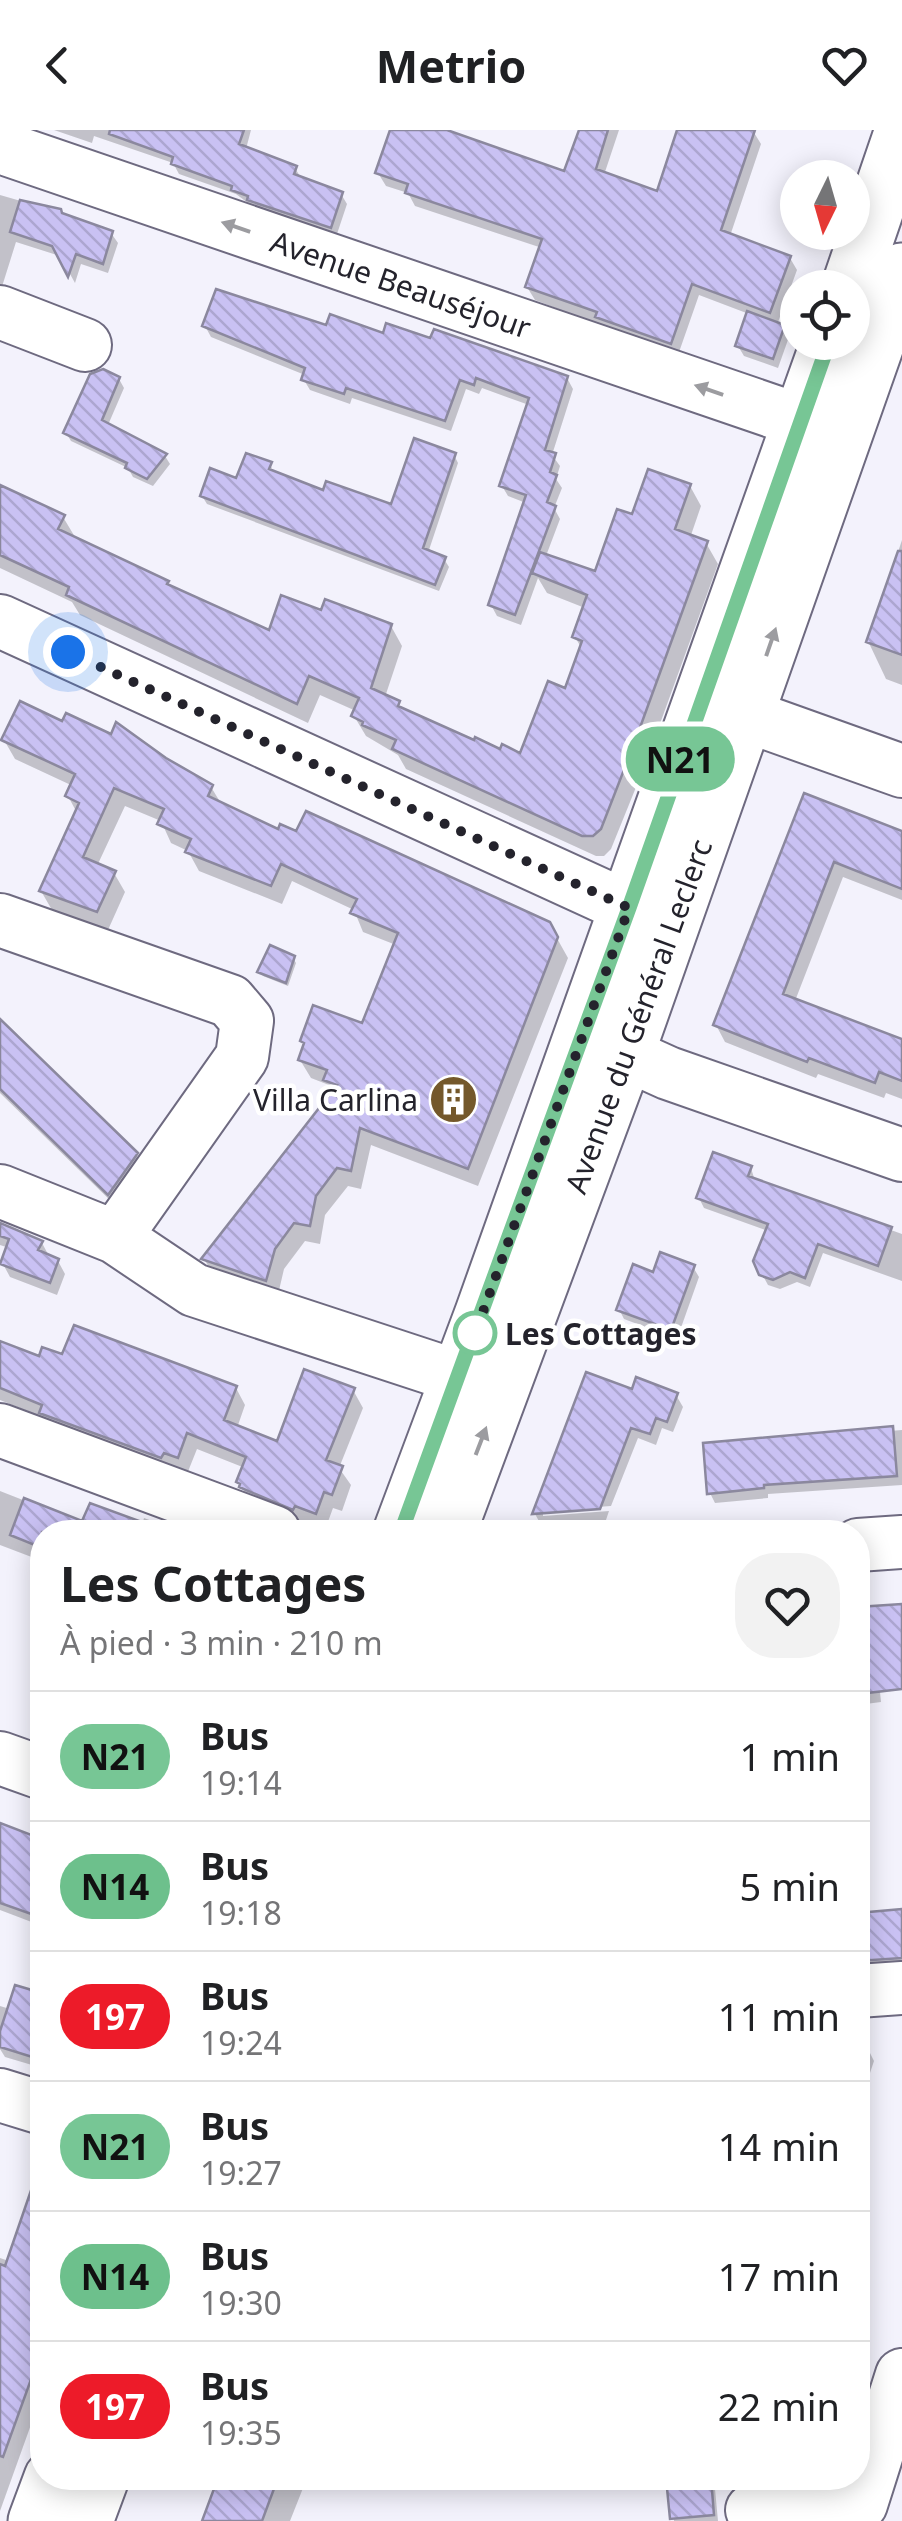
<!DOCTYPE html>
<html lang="fr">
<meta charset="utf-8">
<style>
:root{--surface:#fff;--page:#f2f2f2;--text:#202124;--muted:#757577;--line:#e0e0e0}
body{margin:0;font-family:"Noto Sans",sans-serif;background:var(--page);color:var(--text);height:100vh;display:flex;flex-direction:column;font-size:38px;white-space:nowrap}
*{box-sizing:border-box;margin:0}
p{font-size:32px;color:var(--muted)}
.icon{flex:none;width:55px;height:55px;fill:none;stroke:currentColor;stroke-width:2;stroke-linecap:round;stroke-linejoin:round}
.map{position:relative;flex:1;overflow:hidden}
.panel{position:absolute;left:30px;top:1390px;width:840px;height:970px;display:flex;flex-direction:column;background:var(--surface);border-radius:40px;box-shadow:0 5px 25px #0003}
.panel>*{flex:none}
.badge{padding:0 20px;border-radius:32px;font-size:35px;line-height:65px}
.needle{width:65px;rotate:185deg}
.fabs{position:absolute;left:780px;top:30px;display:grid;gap:20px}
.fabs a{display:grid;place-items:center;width:90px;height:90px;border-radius:50%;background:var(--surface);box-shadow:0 5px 25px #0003;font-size:50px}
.you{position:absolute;width:50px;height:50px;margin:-25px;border:8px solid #fff;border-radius:50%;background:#1a73e8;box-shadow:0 0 0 15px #1a73e833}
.map>.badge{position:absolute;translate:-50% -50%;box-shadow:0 0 0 5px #fff}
.round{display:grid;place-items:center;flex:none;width:105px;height:105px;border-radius:40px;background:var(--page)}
.head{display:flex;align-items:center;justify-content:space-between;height:170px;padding:0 30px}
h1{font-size:48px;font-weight:700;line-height:75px}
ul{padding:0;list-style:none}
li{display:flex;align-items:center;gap:30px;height:130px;padding:0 30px;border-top:2px solid var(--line)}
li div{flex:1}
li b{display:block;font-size:38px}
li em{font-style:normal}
li .badge{min-width:110px;font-weight:700;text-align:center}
header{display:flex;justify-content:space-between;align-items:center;height:130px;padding:0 30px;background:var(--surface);font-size:45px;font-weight:700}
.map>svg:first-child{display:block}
.shadow{fill:#0003}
.building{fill:url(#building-back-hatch);stroke:#8b889e;stroke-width:2.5}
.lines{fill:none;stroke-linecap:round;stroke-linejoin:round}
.minor-casing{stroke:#6e6a80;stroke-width:56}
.major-casing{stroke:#6e6a80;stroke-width:59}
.minor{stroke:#fff;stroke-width:52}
.major{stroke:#fff;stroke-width:55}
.oneway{fill:#9c9ca0}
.line-casing{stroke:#fff;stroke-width:22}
.line{stroke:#77c695;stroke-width:15}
.walk{stroke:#24232c;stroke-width:10;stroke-dasharray:0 18}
.stop-dot{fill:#fff;stroke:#77c695;stroke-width:5}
.labels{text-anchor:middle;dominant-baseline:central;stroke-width:9;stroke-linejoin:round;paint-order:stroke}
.street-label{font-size:30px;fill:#24232c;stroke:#fff}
.poi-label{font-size:30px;fill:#24232c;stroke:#fff;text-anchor:end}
.stop-label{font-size:30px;font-weight:bold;fill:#24232c;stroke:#fff;text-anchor:start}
</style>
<header><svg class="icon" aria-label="back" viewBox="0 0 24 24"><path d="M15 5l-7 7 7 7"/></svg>Metrio<svg class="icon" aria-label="heart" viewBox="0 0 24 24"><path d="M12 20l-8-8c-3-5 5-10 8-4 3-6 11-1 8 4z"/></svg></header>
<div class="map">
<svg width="902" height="2391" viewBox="0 0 902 2391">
<defs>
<pattern id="building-back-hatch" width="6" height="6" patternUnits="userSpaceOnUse" patternTransform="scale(2.5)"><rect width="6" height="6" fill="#c9c1f3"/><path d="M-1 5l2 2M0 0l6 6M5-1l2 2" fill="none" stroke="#aca6d0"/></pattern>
</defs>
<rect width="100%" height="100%" fill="#f3f2fc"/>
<path class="shadow" d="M54,0H251L246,19L295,38L301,48L341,64L347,74L336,107L256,79L236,64L179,44L173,33L94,6L92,13Z
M393,0H439L566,44L581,0H619L604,45L658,64L680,0L753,1L761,14L730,106L790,128L797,140L777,195L783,197L789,207L778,238L744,226L738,216L749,184L699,165L678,225L535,170L527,157L542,118L415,76L408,63L386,56L378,43Z
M0,65L59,82L62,86L111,103L118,113L108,143L81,134L75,153L60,126L16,112L0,163Z
M205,196L328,198L384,206L567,248L573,259L552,325L560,336L556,349L562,358L554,378L560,389L546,426L597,444L634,387L690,356L701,376L690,408L706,413L718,434L645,635L611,719L604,726H596L406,639L398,625L366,606L354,586L356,581L320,565L308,593L80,485L72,472L0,438V358L63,387L75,407L167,453L170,458L270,503L323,483L391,496L402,516L385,567L398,573L402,581L502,622L522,626L566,561L582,519L575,507L585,478L547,463L538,448L521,495L497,486L491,475L526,373L508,366L502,356L529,275L482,258L479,264L466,259L451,301L352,268L350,274L310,260L304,250L305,245L211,207Z
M119,249L124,258L108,295L165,326L170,334L153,356L133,347L128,338L71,311L66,303Z
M454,325L458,333L428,423L444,429L449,437L439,461L207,374L202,366L270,334L274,343L324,363L392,378Z
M902,410V555L886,549L868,511Z
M63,594L165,630L211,657L222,675L279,702L549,794L568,828L478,1056L371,1015L361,1059L348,1056L325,1085L320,1114L305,1111L284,1139L277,1169L215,1147L204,1129L334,963L329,955L311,948L300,930L305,916L302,911L363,896L396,815L363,802L354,780L292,751L282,774L199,741L188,721L171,713L161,691L125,676L97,736L114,743L125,762L108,800L52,780L41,761L77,683L68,666L73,656L15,629L4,610Z
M806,666L902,706V770L843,747L795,871L902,911V969L886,963L884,968L818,944L816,948L725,912L716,895Z
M293,828L296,833L288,856L263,846L260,842Z
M0,892L136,1024L144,1039L117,1077L0,963Z
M751,1038L755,1051L902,1104V1151L823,1123L810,1157L797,1152L780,1159L768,1155L762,1144L768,1101L704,1078L699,1068Z
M0,1096L42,1113L49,1126L58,1131L65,1144L57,1165L10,1147L3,1134L9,1118L0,1115Z
M693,1137L699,1147L677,1209L624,1189L619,1179L654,1145Z
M0,1212L40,1229L64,1227L236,1258L245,1275L237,1298L278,1314L353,1260L363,1278L339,1338L351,1355L342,1381L333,1378L325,1400L305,1391L303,1396L251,1374L239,1352L245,1338L197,1319L187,1344L52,1300L45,1288L0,1270Z
M588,1245L633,1262L676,1265L683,1277L673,1302L662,1298L656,1315L638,1308L611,1376L543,1381V1386L609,1381L606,1390L541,1395L535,1384Z
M902,1300V1355L768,1364V1368L715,1373L710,1363L814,1307Z
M0,1361L84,1394L142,1395L144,1388L182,1402H42V1431L0,1415Z
M863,1473L869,1478L902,1473V1540L878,1542L881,1572L858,1575V1474Z
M42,1512V1538L37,1528Z
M0,1696L42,1709V1796L0,1780Z
M902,1782V1845L858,1849V1785Z
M16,1858L42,1866V1938L5,1927L0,1919V1876L10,1879Z
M858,1913L866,1915L874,1931L858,1979Z
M42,2037V2264L0,2381V2128L9,2131Z
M221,2348H307L290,2391H204Z
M669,2348H714L718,2391H674Z"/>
<path class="building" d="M110,0H244L239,14L297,36L294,44L343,62L331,98L247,70L248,66L231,60L232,56L171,34L173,27L109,4Z
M390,0H447L564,41L579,0H608L596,39L657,61L677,0H755L721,100L791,126L770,183L692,154L671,214L595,187L597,182L525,157L542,109L405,63L408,54L375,43Z
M20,70L61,79L62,83L113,101L103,134L76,124L68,147L52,116L10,102Z
M216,159L326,195L330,184L383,203L386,193L430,208L434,199L568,246L545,320L556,323L550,342L557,345L547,372L556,376L515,485L488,475L526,365L499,356L529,268L476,248L474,255L460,250L445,291L346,258L344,264L301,250L305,238L202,196Z
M747,181L785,195L773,229L735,216Z
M103,239L120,247L102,290L167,324L147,349L125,338L127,333L63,303L90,244Z
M414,308L456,323L423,418L446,427L435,455L200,366L210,338L236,348L246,323L272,332L269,339L323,360L326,351L391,374Z
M648,339L691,354L675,399L708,411L634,614L601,699L593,706H582L392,619L396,610L362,595L363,592L351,586L359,568L309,546L297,574L66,465L69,457L0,425V355L65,385L58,399L169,451L167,454L269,500L281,465L321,480L325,469L392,494L371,558L400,571L398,576L474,610L475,607L500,619L502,614L520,623L548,551L565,558L582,511L572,507L587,465L532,443L540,422L595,441L617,379L632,384Z
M898,421H902V525L866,512Z
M20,571L62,591L66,583L111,604L116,592L166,628L213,655L208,666L278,699L280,694L296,701L306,681L550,792L558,807L468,1039L360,998L351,1041L337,1038L316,1066L310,1096L294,1093L275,1119L266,1151L201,1129L337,955L323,950L327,940L298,930L304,913L300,911L313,875L362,893L398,803L350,783L357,769L281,734L271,756L185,722L191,709L157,694L164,679L114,658L83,727L116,741L97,782L39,761L79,673L65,666L75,644L1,610Z
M804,663L902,701V759L834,732L783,864L902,909V951L879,942L875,953L809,928L807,932L713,895Z
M270,815L295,826L286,853L257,842Z
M0,889L138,1023L108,1065L0,959Z
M713,1022L752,1036L748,1046L892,1097L878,1136L818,1114L805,1148L790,1142L773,1150L759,1145L753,1131L768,1094L696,1068Z
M0,1093L43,1111L38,1120L59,1129L50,1153L0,1134L9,1109L0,1106Z
M660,1122L695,1135L671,1200L616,1180L633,1134L653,1142Z
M74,1195L237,1256L224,1290L277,1311L304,1239L355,1258L326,1330L343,1336L332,1365L324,1362L316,1384L295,1376L293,1380L239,1357L240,1354L236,1352L246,1327L187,1303L178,1328L164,1323L161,1328L39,1283L42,1275L0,1258V1211L39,1226L42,1217L62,1224Z
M586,1242L632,1259L636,1247L678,1263L667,1292L656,1288L650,1304L631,1298L600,1379L532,1384Z
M893,1296L897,1346L764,1355V1358L707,1364L703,1313Z
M24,1368L82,1391L90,1373L161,1399L160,1402H42V1418L10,1405Z
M902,1474V1559L858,1564V1477Z
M0,1693L42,1709V1772L38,1771L37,1786L0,1773Z
M902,1779V1828L858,1831V1783Z
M15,1855L42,1863V1930L0,1917V1901Z
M38,2040L42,2041V2219L3,2327L0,2326V2134L5,2136Z
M218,2348H278L262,2391H202Z
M666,2348H711L714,2385L670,2389Z"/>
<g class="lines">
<defs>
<path id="minor" d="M0,17L801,291
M0,182L85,215
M0,491L629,778
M745,585L902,641
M0,790L230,871L247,891L242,927L115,1107
M626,924L668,943L902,1025
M0,1061L115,1107L194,1160L459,1247
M0,1300L274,1402
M858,1415L902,1412
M0,1628L42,1643
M858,1861L902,1858
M0,1965L42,1978
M752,2380L861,2374L902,2245"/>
<path id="major" d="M849,158L902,3
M401,1402L483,1183L829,212
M448,1402L626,924L902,141
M36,2391L52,2348
M85,2391L101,2348"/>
</defs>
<use href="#minor" class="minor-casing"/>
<use href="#major" class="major-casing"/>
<use href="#minor" class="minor"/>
<use href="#major" class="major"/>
</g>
<defs><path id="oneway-solid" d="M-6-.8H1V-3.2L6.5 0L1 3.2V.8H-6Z" transform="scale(2.5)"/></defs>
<g class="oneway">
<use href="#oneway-solid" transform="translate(236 97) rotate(-161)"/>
<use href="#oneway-solid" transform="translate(709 260) rotate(-161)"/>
<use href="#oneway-solid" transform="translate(771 512) rotate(-71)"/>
<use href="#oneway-solid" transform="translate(481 1311) rotate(-69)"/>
</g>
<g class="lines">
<defs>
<path id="line" d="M401,1402L629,778L829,212"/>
</defs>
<use href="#line" class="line-casing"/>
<use href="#line" class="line"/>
<path class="walk" d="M68,522L629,778L471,1215L475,1203"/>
</g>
<defs>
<symbol id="building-disc" viewBox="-11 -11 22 22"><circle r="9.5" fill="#74582b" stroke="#fff"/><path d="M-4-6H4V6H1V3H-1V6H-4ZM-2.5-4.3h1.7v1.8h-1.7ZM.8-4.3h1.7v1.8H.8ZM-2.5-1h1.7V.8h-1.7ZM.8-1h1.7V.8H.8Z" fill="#fff"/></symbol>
</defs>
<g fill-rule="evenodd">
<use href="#building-disc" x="426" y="942" width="55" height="55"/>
</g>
<circle class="stop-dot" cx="475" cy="1203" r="20"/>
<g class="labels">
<g class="street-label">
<text transform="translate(401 154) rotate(19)">Avenue Beauséjour</text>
<text transform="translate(638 886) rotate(-70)">Avenue du Général Leclerc</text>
</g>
<g class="poi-label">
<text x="418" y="969">Villa Carlina</text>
</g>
<g class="stop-label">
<text x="505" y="1203">Les Cottages</text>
</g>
</g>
</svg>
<div class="fabs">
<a><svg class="needle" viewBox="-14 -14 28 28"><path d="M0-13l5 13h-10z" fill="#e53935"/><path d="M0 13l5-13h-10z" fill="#757577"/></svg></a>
<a><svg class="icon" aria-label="locate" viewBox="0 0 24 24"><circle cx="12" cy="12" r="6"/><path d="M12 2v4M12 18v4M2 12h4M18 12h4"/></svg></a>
</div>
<div class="you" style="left:68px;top:522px"></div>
<b class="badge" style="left:680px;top:629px;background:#77c695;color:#111">N21</b>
<section class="panel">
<div class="head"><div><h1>Les Cottages</h1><p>À pied · 3 min · 210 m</p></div><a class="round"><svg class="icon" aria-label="heart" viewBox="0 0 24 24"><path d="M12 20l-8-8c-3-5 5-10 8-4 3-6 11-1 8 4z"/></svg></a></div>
<ul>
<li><span class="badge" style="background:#77c695;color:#111">N21</span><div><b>Bus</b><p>19:14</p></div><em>1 min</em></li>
<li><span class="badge" style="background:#6dc08c;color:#111">N14</span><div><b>Bus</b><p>19:18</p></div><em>5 min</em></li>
<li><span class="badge" style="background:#ed1b29;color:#fff">197</span><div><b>Bus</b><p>19:24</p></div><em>11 min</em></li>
<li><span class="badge" style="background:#77c695;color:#111">N21</span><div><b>Bus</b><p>19:27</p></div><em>14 min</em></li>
<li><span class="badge" style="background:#6dc08c;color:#111">N14</span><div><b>Bus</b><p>19:30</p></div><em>17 min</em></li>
<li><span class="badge" style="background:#ed1b29;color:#fff">197</span><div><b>Bus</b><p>19:35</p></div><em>22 min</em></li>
</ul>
</section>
</div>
